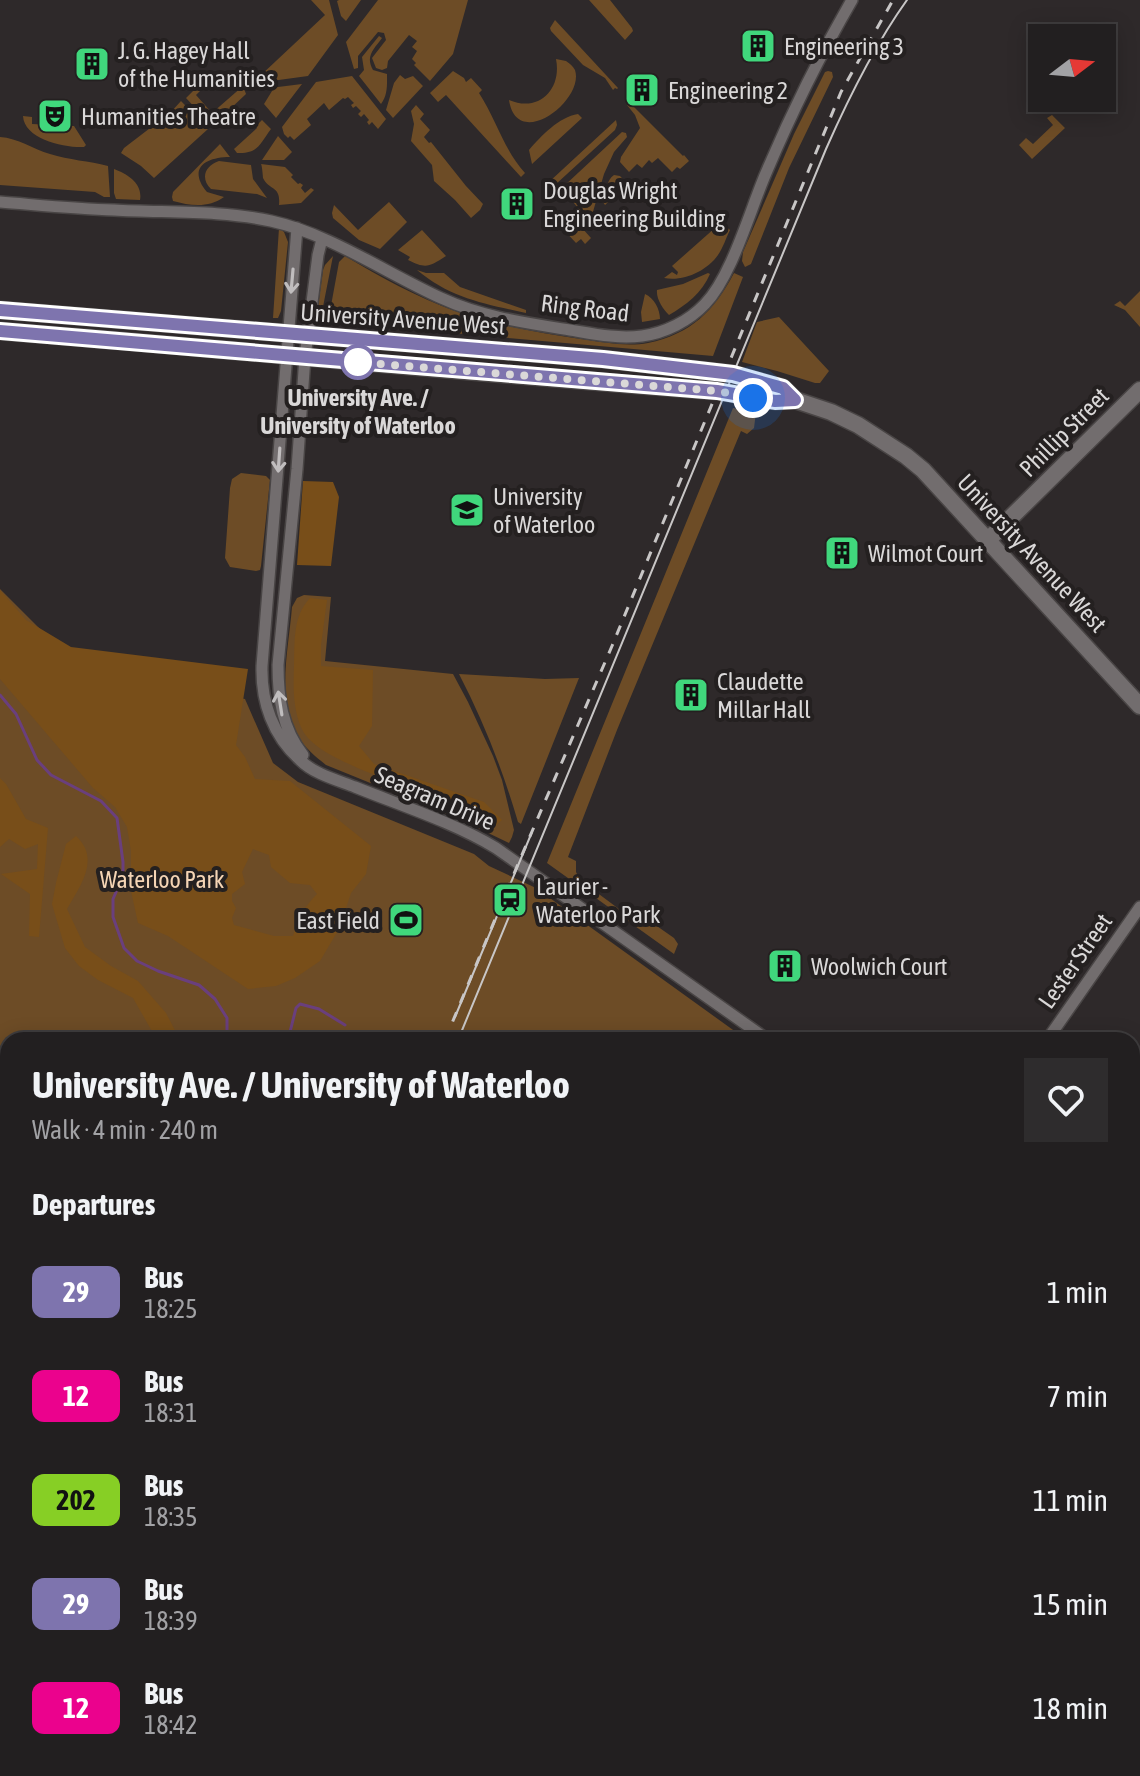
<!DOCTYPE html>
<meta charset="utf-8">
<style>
:root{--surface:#221f20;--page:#2e2c2d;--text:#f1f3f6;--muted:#a2a2a5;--line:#3f3d3e}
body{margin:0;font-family:"Asap Condensed",sans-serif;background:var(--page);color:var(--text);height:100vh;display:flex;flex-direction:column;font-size:30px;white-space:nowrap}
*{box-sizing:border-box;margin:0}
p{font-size:26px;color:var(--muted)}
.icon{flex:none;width:44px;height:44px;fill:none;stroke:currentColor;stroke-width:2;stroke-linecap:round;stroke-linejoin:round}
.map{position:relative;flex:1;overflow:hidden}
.drawer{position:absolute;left:0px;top:1032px;width:1140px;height:744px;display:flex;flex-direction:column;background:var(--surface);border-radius:24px 24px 0 0;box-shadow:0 4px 20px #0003,0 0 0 2px var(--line)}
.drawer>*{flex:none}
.badge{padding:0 16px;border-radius:12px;font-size:28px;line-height:52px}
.needle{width:52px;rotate:74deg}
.fabs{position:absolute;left:1028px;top:24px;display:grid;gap:16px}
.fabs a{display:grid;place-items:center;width:88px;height:88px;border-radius:0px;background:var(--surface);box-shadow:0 4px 20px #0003,0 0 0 2px var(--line);font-size:40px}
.you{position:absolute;width:40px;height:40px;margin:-20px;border:6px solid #fff;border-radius:50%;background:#1a73e8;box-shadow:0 0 0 12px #1a73e833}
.map>.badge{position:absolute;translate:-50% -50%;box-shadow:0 0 0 4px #fff}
h2{padding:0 32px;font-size:30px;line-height:72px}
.round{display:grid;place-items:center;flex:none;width:84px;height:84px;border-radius:0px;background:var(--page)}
.headline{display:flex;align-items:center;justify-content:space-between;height:136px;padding:0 32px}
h1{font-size:38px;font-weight:700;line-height:60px}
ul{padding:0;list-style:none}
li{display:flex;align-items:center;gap:24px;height:104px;padding:0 32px}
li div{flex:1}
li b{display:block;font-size:30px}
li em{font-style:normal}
li .badge{min-width:88px;font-weight:700;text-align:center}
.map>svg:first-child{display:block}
.green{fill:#6d4c26}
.forest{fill:#784e19;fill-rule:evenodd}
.water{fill:#6a3f7d}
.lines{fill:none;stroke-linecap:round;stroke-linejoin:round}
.stream{stroke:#6a3f7d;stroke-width:3}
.street-casing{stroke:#494545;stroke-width:14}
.secondary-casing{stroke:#494545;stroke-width:19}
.street{stroke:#726d6e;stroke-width:11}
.secondary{stroke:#726d6e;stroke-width:16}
.tram{stroke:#c8c6c6;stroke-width:2}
.rail{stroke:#c8c6c6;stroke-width:3;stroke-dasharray:10 10;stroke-linecap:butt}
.oneway{stroke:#c0bdbe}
.line-casing{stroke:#fff;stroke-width:18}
.line{stroke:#7e74ae;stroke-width:12}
.walk{stroke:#dad8d8;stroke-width:8;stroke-dasharray:0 14.4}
.stop-dot{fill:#fff;stroke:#7e74ae;stroke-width:4}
.labels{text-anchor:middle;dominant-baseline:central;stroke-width:8;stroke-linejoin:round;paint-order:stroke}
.poi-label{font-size:24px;fill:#dad8d8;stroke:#242020;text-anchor:start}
.street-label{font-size:24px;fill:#dad8d8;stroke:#242020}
.stop-label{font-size:24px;font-weight:bold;fill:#dad8d8;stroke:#242020}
.park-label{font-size:24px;fill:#f5d5b5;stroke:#242020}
</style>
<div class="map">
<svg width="1140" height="1776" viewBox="0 0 1140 1776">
<rect width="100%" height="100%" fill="#2e292a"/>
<path class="green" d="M311,0H329L338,35L308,76L264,82L260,76L325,15Z
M339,0H361L346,21L341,16L337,1Z
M378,0H468L453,54L430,81L414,65L416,63L412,59L417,51L412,47L417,41L409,35L388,61L387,68L382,70L376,68L372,58L386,40L384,33L378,32L358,56V68L354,69L346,42Z
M589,0H610L632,28L633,31L625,40Z
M555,20L618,88L617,89L615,88L613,90L605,78L583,65L551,31L550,28Z
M379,36L382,38C374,49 365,56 373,70L387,74C387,84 388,95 381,104L359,76L364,70L362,57Z
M556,59L566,61C569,63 573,66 575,70C585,100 517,152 509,100C539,113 562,89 556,59Z
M453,71L464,78L466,82L471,78L482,90L479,93C496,119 504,150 525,173L521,177L446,95L438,102L430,93Z
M828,71L832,72L833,77L789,168L751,264L745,267L742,261L743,252L794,134L825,72Z
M400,75L405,79L413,76L423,86L393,118L386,110L394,83Z
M352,76L386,119L378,129L372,122L369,125L367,122L369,120L364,114L361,117L358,114L361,111L356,106L353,108L351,105L354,103L348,97L345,99L343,98L329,110L324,103L307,119L311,125L294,140L290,136L288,138L284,134L282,127L316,82Z
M200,84L204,87L196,95L212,113L243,86L246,94L212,126L186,98Z
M302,84L276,118L264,104L272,91L270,88Z
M181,101L208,129L154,178L141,166L121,153L124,148L171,112Z
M628,101L683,156L684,155L689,161L680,169L677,167L672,172L658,158L652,163L649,160L642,168L637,164L629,172L620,162L621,157L640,128L635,115L627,105L629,103Z
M416,105L424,114L420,119L430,130L424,137L429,143L431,142L466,186L483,204L480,210L471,218L455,200L434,181L432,165L411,141L414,124L411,111Z
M578,114L582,118L532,164L529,150C541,136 559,117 578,114Z
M1052,115L1065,128L1032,159L1019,145L1026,138L1033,144L1053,125L1047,118Z
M23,116L32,117V124L74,126L86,145L84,147C64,148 24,139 23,116Z
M262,120L271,129C259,145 258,154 237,153L234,149L257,128L256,126Z
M616,120L617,125L615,130L555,185L549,182Z
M622,132L626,133L627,137L614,152L604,174L590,222L562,189L564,186Z
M278,136L292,152L284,160H262Z
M0,137C18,138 33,149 50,154C69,160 89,161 108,166L110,197H104L95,192L0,185Z
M220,144L230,157C206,157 187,168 207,192L224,197C209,208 191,206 173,201L172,197L173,192Z
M219,161L251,165L253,179L267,198L257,194L211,189C200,178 205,166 219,161Z
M261,164L285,167L293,175L291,177L298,184L300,183L303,185L301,188L305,193L311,188L314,190L301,203L279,205C281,185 269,191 263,178C263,177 262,165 261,164Z
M114,169C128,174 143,184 140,200L116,199L114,193Z
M614,175L620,176L632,189L626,194L621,190L605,205L603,202C605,194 606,180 614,175Z
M389,202L407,222L380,249L359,240L333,218L332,213L334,205L358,230Z
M573,218L591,238L585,244L581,239L576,243L562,228Z
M724,224L730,230C726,238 723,248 718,255C707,271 683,282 664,278L672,272L677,275L678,272L672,266L716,227L718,229Z
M279,228L284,232L288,242L281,311L278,318H273Z
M422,230L446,256C429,267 426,269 408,260L410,257L398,250Z
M333,256L320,322L317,314L323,270L325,265Z
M345,256C380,277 417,297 455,311C495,325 539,333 581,339C602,342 626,347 648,343C691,334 714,311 734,273L743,277L713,356L328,322L339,262Z
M417,270L426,273H444L460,287L526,310V313C485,304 450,298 417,270Z
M708,273L710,274C702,293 686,305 669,315C663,309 656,299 657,290L683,284Z
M1140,291V327L1125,310L1114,305L1120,301L1125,306Z
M645,294C654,298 660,309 660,319L642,322L641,312Z
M779,317L829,371L820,383H815L777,371L742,362L757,322Z
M733,408L756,412L754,428L747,434L741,431L617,730L568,857L576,861V872L580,880L619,909L644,917L674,938L678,944L674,954L547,863Z
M241,473L266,476L270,480L261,566L260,570L256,571L230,567L225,558L230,488L232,479Z
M0,589L75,664L245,699L273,763L298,782L474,854L489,866L536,888L747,1040H8V1592L0,1564Z
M304,595L331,597L325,661L453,674L468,702L493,756L502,780L514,830L512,837L509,843L459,819L326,765C316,757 306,749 299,738C275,703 289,647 292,607L297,598Z
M459,674L545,679L579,678L521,824L518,822C503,771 484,722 459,674Z
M9,1768H823L816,1776H8Z"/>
<path class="forest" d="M303,481L333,482L339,497L331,566L297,565Z
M0,590L26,620L71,647L248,669L236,745L245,757L255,779L290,781L371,846L366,874L351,893L339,929L320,961L295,978L276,986L248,989L168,936L138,923L131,891V851L127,827L115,807L93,788L0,679ZM253,849L269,855L271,867L290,883L310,885L317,894C304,907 298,919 293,936H274L234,925L232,918L236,908L232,901V894L245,884L242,872Z
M310,598L327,600L321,645V666L373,670L372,726L359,746L374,764L484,802L502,820L496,825C453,795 397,787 349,764C336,758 319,750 308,738C293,721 293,689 294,667C295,643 292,617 310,598Z
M0,778L6,784L26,819L48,828L39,937L29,936L30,894L1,874L37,869L38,844L25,849L9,839L0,847Z
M76,836C101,859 80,886 67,909L85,947L111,966L138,981L166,1013L180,1040H157L133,998L98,980L79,966L65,948L52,904L56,883L66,844Z
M522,1768H562L564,1776H541Z"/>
<path class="water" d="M8,1426V1491L2,1490L0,1487V1440Z
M131,1768H254L256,1776H133Z"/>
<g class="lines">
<path class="stream" d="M0,695L16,714L37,760L51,775L101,801L117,818L123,862V876L113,899V917L124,948L137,961L158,971L199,985L215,999L227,1018V1040
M278,1040L290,1032L296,1008L300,1004L319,1009L345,1025
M481,1040L483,1035
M329,1771L331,1769
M325,1776V1775"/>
<defs>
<path id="street" d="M0,202C38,205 76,209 114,210C166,213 220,210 271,221C330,234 386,273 441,298C482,317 526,323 570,330C594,334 617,339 642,336C665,333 689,321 705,304C732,276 750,210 766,173C791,114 820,55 852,0
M297,228L262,666C261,702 273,736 300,760C314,774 337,780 355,787C402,806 453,822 496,848L768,1040
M303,755C282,728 278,698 278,665L297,469L305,357L318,255L322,239
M1047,1040L1140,907
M1132,1298L1140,1304
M1132,1713L1140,1722
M978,1768L979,1776"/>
<path id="secondary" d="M0,310L603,359L733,374L783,388L795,400
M0,331C239,350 478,374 717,391L775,401L795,400L831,412L858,425L906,456L923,470L1140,706
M987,541L1140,390
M1132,1508L1140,1497
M938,1776L945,1768"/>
</defs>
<use href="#street" class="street-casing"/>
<use href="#secondary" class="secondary-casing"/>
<use href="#street" class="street"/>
<use href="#secondary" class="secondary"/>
<path class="tram" d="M455,1017L532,832
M458,1040L826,149C849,97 874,46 907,0
M37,1776L38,1768"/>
<path class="rail" d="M445,1040L518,864L612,646L841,92L893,0
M28,1776L29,1768"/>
</g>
<defs><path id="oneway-shaft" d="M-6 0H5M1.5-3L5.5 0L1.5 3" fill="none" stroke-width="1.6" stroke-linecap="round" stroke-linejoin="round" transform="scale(2)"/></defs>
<g class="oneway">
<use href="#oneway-shaft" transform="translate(292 281) rotate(95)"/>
<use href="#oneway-shaft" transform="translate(279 460) rotate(94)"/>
<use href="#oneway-shaft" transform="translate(280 703) rotate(-99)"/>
</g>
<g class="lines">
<defs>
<path id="line" d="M0,310L603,359L733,374L783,388L795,400L775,401L717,391C478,373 239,350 0,331"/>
</defs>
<use href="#line" class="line-casing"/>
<use href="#line" class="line"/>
<path class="walk" d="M358,362H355L717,391L753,398"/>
</g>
<defs>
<symbol id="building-square" viewBox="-11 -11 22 22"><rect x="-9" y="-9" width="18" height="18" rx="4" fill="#40d77c" stroke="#242020"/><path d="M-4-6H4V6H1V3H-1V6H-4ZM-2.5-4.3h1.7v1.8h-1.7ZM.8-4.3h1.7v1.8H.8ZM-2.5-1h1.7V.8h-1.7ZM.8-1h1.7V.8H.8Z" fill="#111"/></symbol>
<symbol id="theatre-square" viewBox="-11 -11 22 22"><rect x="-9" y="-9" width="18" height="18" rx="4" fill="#40d77c" stroke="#242020"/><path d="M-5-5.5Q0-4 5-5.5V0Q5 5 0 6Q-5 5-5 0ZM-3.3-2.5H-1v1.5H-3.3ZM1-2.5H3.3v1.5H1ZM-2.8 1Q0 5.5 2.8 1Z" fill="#111"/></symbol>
<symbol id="university-square" viewBox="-11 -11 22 22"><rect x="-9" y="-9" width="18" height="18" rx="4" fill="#40d77c" stroke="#242020"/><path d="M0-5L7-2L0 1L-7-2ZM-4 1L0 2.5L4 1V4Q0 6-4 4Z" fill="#111"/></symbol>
<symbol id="station-square" viewBox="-11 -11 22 22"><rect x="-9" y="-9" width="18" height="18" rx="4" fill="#40d77c" stroke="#242020"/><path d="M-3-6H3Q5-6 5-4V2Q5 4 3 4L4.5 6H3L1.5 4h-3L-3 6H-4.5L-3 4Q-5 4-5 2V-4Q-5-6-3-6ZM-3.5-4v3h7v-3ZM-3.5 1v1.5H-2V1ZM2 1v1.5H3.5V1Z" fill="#111"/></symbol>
<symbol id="stadium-square" viewBox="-11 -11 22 22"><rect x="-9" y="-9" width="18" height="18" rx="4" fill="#40d77c" stroke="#242020"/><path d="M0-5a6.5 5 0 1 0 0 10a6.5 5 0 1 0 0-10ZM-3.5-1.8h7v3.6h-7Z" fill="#111"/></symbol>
</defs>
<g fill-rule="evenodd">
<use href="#building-square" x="738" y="26" width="40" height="40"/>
<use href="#building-square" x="72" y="44" width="40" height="40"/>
<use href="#building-square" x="622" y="70" width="40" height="40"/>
<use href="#theatre-square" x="35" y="96" width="40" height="40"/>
<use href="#building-square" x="497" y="184" width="40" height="40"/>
<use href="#university-square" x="447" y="490" width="40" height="40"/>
<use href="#building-square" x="822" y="533" width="40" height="40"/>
<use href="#building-square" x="671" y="675" width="40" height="40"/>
<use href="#station-square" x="490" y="880" width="40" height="40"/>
<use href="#stadium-square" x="386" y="900" width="40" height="40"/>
<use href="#building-square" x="765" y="946" width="40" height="40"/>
</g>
<circle class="stop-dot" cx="358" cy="362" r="16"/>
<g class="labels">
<g class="poi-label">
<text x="784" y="46">Engineering 3</text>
<text x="118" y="50">J. G. Hagey Hall<tspan x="118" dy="28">of the Humanities</tspan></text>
<text x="668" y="90">Engineering 2</text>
<text x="81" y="116">Humanities Theatre</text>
<text x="543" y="190">Douglas Wright<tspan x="543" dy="28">Engineering Building</tspan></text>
<text x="493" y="496">University<tspan x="493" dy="28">of Waterloo</tspan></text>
<text x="868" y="553">Wilmot Court</text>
<text x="717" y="681">Claudette<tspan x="717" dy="28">Millar Hall</tspan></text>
<text x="536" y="886">Laurier -<tspan x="536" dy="28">Waterloo Park</tspan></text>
<text x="380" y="920" text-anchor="end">East Field</text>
<text x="811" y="966">Woolwich Court</text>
</g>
<g class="street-label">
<text transform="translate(585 308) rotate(7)">Ring Road</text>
<text transform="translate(403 319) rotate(4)">University Avenue West</text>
<text transform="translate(1064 432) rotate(-45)">Phillip Street</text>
<text transform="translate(1032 553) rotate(47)">University Avenue West</text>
<text transform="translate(435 798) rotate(23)">Seagram Drive</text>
<text transform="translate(1075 961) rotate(-55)">Lester Street</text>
</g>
<g class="stop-label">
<text x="358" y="397">University Ave. /<tspan x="358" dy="28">University of Waterloo</tspan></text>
</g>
<g class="park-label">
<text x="162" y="879">Waterloo Park</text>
</g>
</g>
</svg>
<div class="fabs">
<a><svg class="needle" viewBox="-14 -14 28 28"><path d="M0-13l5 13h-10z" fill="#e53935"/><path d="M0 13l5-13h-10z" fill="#a2a2a5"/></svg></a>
</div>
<div class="you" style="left:753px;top:398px"></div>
<section class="drawer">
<div class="headline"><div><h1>University Ave. / University of Waterloo</h1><p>Walk · 4 min · 240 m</p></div><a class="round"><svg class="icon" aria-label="heart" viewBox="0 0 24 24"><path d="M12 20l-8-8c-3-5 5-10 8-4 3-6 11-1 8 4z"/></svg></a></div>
<h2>Departures</h2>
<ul>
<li><span class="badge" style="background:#7e74ae;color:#fff">29</span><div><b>Bus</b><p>18:25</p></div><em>1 min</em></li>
<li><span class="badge" style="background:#eb028d;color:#fff">12</span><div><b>Bus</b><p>18:31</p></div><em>7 min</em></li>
<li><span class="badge" style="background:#87cf25;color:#111">202</span><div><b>Bus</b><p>18:35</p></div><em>11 min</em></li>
<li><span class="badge" style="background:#7e74ae;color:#fff">29</span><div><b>Bus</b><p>18:39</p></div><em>15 min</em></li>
<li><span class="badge" style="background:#eb028d;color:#fff">12</span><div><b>Bus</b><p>18:42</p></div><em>18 min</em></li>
</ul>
</section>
</div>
